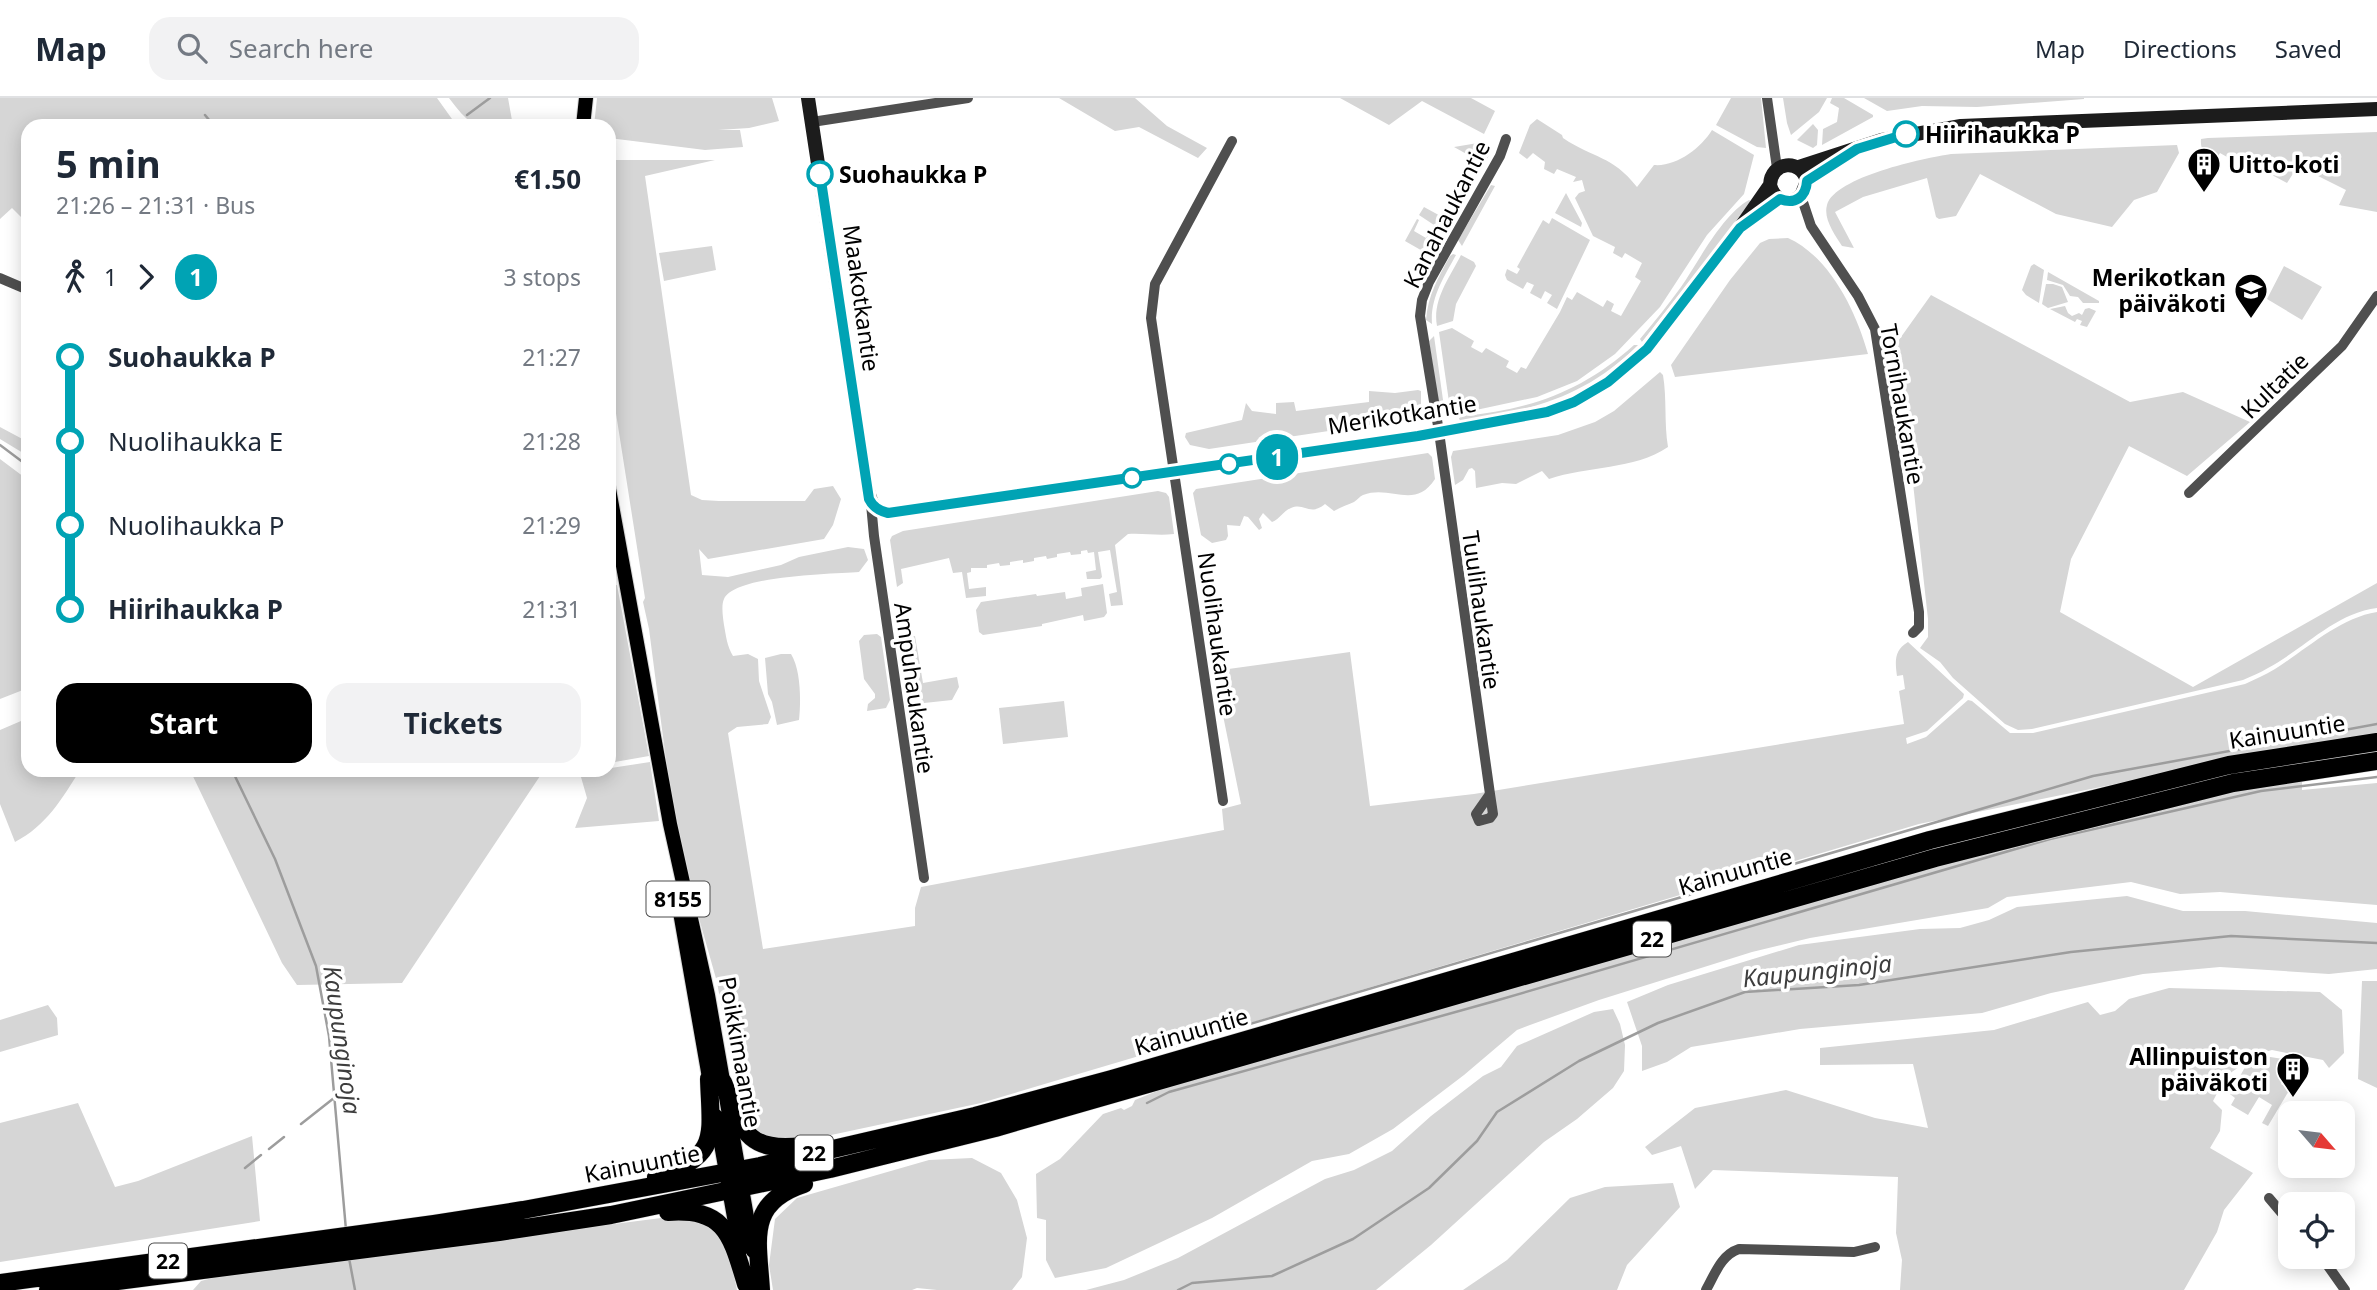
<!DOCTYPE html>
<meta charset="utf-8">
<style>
:root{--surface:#fff;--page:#f2f2f3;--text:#1f2937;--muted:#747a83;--line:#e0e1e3;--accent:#000}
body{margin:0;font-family:"Noto Sans",sans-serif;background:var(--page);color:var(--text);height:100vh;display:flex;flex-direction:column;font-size:26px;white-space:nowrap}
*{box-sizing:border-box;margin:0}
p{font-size:23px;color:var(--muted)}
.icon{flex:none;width:38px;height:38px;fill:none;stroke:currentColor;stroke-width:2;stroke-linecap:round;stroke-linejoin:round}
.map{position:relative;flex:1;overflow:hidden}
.drawer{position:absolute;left:21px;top:21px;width:595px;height:658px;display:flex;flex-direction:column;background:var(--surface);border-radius:21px;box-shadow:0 4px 18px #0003}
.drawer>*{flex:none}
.badge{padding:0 14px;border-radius:23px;font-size:24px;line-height:46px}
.needle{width:46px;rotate:118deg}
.buttons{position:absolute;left:2278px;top:1003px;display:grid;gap:14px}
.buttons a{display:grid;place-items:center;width:77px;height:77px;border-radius:14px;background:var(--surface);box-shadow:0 4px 18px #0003;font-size:35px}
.map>.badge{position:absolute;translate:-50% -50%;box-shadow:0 0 0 4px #fff}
.legs{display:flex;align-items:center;gap:10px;height:77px;padding:0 35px;font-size:23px}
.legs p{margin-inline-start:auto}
.headline{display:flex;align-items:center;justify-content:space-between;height:119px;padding:0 35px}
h1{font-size:38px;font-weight:700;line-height:52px}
.cta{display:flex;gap:14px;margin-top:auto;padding:14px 35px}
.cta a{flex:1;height:80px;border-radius:21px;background:var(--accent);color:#fff;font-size:28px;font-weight:700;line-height:80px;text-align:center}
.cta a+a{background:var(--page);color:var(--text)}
ul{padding:0 35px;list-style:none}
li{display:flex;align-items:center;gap:24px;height:84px;font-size:26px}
li i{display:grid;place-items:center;width:10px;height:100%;margin:0 9px;background:currentColor}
li i::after{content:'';width:18px;height:18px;margin:-9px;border:5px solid;border-radius:50%;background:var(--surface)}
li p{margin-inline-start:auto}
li:first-child i{background:linear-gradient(#0000 50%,currentColor 0)}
li:last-child i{background:linear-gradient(currentColor 50%,#0000 0)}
header{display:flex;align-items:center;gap:42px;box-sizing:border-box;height:98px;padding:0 35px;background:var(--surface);border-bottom:2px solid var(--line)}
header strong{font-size:33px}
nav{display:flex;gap:38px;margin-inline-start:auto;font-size:24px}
.search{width:490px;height:63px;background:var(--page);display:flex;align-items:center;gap:18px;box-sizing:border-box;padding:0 24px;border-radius:21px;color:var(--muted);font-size:26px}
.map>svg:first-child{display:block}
.green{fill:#d6d6d6}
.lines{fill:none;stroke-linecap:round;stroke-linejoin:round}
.stream{stroke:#9d9d9d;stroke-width:2.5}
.primary-casing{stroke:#dbdbdb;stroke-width:16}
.highway-casing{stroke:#dbdbdb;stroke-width:19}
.street{stroke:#4f4f4f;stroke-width:10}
.secondary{stroke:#1c1c1c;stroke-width:14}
.primary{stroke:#000;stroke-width:14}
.highway{stroke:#000;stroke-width:18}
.line-1-casing{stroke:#fff;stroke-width:16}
.line-1{stroke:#00a3b4;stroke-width:10}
.stop-1-dot{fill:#fff;stroke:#00a3b4;stroke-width:3.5}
.labels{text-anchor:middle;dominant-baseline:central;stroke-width:7;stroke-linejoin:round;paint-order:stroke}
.shield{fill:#fff;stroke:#4c4c4c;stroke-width:2}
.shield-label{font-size:21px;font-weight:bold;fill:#000}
.stop-label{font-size:23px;font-weight:bold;fill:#000;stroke:#fff;text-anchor:start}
.poi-label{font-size:23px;font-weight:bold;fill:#000;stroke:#fff;text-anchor:end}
.street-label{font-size:23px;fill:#000;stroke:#fff}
.water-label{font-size:24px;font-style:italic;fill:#3e3e3e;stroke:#fff}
</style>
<header>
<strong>Map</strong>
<div class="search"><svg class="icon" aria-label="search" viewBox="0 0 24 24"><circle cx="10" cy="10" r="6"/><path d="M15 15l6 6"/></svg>Search here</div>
<nav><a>Map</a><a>Directions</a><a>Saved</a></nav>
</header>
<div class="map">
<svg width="2377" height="1192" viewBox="0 0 2377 1192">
<rect width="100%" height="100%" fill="#fff"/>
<path class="green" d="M0,0H437L457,28H28V126L12,110L0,121Z
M449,0H508L513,28C475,28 473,32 449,0Z
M597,0H772L779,23L749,30L718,32H740L743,49L705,52L609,40V28H594Z
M1059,0H1135L1167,28L1207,50L1198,60L1139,29L1115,33Z
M1340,0H1471L1495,13L1484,36L1422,3L1389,27Z
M1731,0H1761L1766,50L1757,49L1716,27Z
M1783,0H1827L1819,14L1791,37L1787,25Z
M1832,0H1844L1873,17V19L1822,47L1823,31L1837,24L1839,10L1830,5Z
M1864,0H2084V1L1977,9L1922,8L1887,13Z
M1537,21L1562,37L1563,40C1594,61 1612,57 1637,89L1654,67C1676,69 1701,50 1712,32L1754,57L1744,96L1707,137L1660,209L1615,256L1577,283L1537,299L1476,312L1450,311L1439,234L1452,230L1474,243L1471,249L1482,255L1486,250L1509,263L1506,269L1517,275L1521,269L1526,271L1560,214L1567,199L1572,202L1577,194L1603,209L1607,202L1614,206L1611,213L1621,218L1641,183L1635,179L1642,165L1625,155L1622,160L1613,155L1615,149L1593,138L1575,100L1579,95L1585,93L1582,82L1573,84L1576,79L1557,71L1554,76L1544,71L1545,64L1533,55L1527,61L1519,55L1530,27Z
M1813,26L1818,32L1817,47L1813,50L1797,42Z
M2377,34V114L2339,107L2346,92L2298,68L2287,85L2272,77H2259L2220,55L2215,63C2205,58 2200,52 2201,41L2208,40Z
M1478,45L1489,49L1491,54L1459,110H1456L1454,107L1479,63L1454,49Z
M2177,47L2179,55L2157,94L2134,102L2112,129L2056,116L1980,76L1956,118L1939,121L1936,119L1927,80L1863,99L1835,114L1854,150L1842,148C1835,137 1823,121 1827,107C1835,79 1924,60 1951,56Z
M609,62H715L645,78L691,397L702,402L719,403H805L814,391L833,388L841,401L833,427L824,441L708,461L699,451L702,477L728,479L781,467L799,459L848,449L864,451L868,462L859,474C834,476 735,477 724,501C721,507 723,520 724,527C726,538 727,548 733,558L748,556L758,561L759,583L771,619L768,626L737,629L728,635L763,851L915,828V810L921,789L1224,732L1222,711L1241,706L1214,573L1350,554L1370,708L1474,696L1904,626L1899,593L1905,591L1903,577L1897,578C1895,564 1894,552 1908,544L1964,596L1963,600L1927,633L1906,640L1907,646L1926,639L1968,602L1972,603L2010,635H2033L2245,586C2255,581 2265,577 2275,571C2307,551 2339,520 2377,514V636L2307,647L1919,726L981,1005L789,1046L763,1042L739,1009L717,884L685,771L666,662L649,531L643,504L645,500L609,271Z
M1491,87L1495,88L1462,148L1458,142Z
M1566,95L1582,125L1581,129L1555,115Z
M1749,102L1752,104L1642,244L1640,241C1654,224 1668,207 1681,189C1699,163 1722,117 1749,102Z
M1424,109L1446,121L1449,115L1454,119L1429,165L1422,163L1426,155L1405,143L1417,121L1419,122L1414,133L1426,140L1434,127L1419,117Z
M1552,120L1590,142L1557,211L1547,205L1552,197L1545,193L1541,201L1530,195L1534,187L1527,184L1523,191L1507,182L1505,177L1507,171L1517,176L1520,171L1517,169L1543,122L1549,126Z
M1788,140C1830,159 1856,213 1868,256L1675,279L1671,267L1730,182L1760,145L1769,141Z
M712,148L716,172L664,183L659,155Z
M1453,156L1456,157C1444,179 1430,200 1432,226L1426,222C1428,197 1438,180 1450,158Z
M1461,157L1474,164L1476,168L1456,206L1453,223L1437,228C1432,202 1450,179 1461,157Z
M2034,166L2044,172L2039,205L2026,197L2022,192L2031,168Z
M2284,168L2322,189L2302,222L2267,201Z
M2048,174L2099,203V205H2083L2078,199L2070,198L2063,187L2047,182Z
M2046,186H2053L2062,189L2068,204L2048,210L2042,206Z
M1931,197L2130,304L2183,294L2250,324L2187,378L2129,348L2071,461L2060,514L2193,589L2377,485V510C2335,515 2304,551 2268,570C2260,575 2251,578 2243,582L2032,631L2018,632L2005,626L1953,580L1940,564L1920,550L1928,539V521L1909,349L1891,253Z
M2065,208L2068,215L2072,218L2079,215L2082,217L2085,211L2089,210L2096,213L2087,229L2080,227L2082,223L2077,221L2075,224L2050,211Z
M1434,238L1444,309L1439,310L1429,243Z
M1634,247H1638C1586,299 1531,313 1460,323L1459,320L1462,318C1530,312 1583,293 1634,247Z
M1660,274L1663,277C1667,301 1664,325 1668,349C1634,372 1587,368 1549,381L1542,373L1516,386L1502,385L1476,390L1475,373L1472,370L1469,371L1463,382L1455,387L1451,359L1453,353L1558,337L1595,324L1614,313Z
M1418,292L1421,293V313L1415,320L1409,321L1209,351L1190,347L1185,339L1186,335L1242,322L1246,305L1252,313L1276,316V305L1294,304L1296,313L1369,304V293L1395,295Z
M0,329L28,344V358L0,341Z
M1428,355L1432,359L1435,381C1414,413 1391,386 1363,397C1360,398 1357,402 1354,404C1347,407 1341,409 1334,413L1325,406C1309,419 1305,404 1291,410C1283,413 1280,421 1272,424L1263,415L1259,421L1262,430L1259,432L1248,419L1244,418L1240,428L1227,427L1228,438L1226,442L1212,445L1201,437L1193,395L1196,391Z
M0,361L28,382V590L0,601Z
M1158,393L1166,395L1169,399L1174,436C1158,438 1144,435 1128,436L1115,447L1123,507L1111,508L1109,496L1117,494L1110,452L1098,454L1102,479L1100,481H1087L1086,474L1096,472L1094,454L1088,455L1087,452L1081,453V456L1071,457L1070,454L1057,456V459L1047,461L1046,458L1034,460V463L1023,465V462L1010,464V467L1000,468L999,465L987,467V470H971V474L967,475L969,491L986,489V498L966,500L962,474L953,475L949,460L901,471L903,485L897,489L890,442L892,438L903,433Z
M1103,486L1107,515L1104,519L1084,523L1083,517L1042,526V528L983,537L979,534L976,512L981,504L1036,496L1037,498L1065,494L1066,501L1082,498L1081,490Z
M617,487L649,658L609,665V488Z
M877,536L881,539L890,602L886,610L867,613L868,606L875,600V596L864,581L859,543L864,537Z
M915,538L923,585L957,579L959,589L952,602L915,606L904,540Z
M781,556H791C801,572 801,603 799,622L777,627L772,604L768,596L765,560Z
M1064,603L1068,639L1003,646L999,610Z
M28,620V672H80C62,701 46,728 15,744L0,706V632Z
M650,664L659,723L575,730L587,700L581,679L585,674Z
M190,672H544L402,885L297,887L282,865Z
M2302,679V692L2377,685V807L2220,794L2180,796L2131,784L2007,799L1988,810L1810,840L1752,854L1599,902L1530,927L1517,932L1464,977L1393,1031L1349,1056L1312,1063L1212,1120L1106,1170L1055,1180L1046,1162V1122L1037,1120L1036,1076L1060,1061L1103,1016L1121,1010L1124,1012L1132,1008L1135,1002L1179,984L1964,755L2196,698Z
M2127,798L2183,813H2245L2377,825V871L2329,876L2220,869L2143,876L2051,895L1982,915L1800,931L1691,949L1667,964L1642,973V948L1627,904L1668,887L1799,847L1920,831L1960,830L1989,822L2017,809Z
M2362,883H2377V990L2358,981Z
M2169,890L2320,894L2342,912L2344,955L2329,970L2323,962L2272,952L2254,957L2262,962L2264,958L2283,961L2292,967L2281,986L2290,991L2268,1028L2262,1025L2272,1007L2259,999L2248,1017L2231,1007L2235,1000L2230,996L2249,962L2226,978L2213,1003L2222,1012L2220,1033L2210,1050L2253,1075L2224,1112L2217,1134L2184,1192H1900L1902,1162L1896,1135L1898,1079L1713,1072L1695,1091L1681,1048L1652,1057L1645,1049L1695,1010L1786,992L1875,1020L1928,1030L1913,966L1820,967V950L1994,932L2088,904L2100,917L2115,913L2129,901Z
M48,907L57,920L58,937L0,954V922Z
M1613,911L1620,926L1625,947L1624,973L1613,990L1577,1021L1544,1044L1431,1147L1376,1192H1086L1124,1182L1178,1160L1325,1081L1354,1072L1392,1053L1431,1018L1483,978L1501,969L1517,948L1594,914Z
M78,1005L115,1089L138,1083L252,1038L260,1123L0,1164V1025Z
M972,1060L1001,1075L1017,1102L1027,1140L1022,1179L1012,1192H937L917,1190L912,1192H773L769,1167L775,1121L797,1100L929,1062Z
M1673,1085L1680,1109L1627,1167L1617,1192H1463L1507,1162L1570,1100L1605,1089Z
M669,1119H687L719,1133L732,1167L737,1192H193L201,1183L231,1175Z"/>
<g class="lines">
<path class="stream" d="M205,17L214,28
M467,17L490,0
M453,28L456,26
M0,347L28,368
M232,672L275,761L316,868L329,938L346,1132
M1148,956L2093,678L2377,626
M1147,1005L1169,994L1495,903L2050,741L2261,693L2377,679
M301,1026L334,1000
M269,1051L284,1039
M245,1070L261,1057
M349,1160L355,1192
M1178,1192L1192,1185L1272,1178L1353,1141L1429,1090L1477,1043L1497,1014L1579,963L1658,925L1745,894L1859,887L2071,854L2231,838L2377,845"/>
<defs>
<path id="primary" d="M583,28L586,0
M609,391L670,726L708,897L753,1153
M677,797L711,991
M716,1018L740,1153"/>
<path id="highway" d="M723,984C742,1031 745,1055 802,1048
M656,1079C720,1057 711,1040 709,981
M668,1114C726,1110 731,1137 746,1186
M0,1185L434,1126L523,1112L760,1068L975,1018L1112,981L1930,742L2229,667L2377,644
M48,1192L499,1134L611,1117L830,1071L995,1030L1935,760L2233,685L2377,663
M761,1192C758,1142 746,1105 804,1086"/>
</defs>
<use href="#primary" class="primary-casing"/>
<use href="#highway" class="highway-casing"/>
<path class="street" d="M1767,0L1777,70
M812,24L968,0
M1801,98L1811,128L1858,198L1875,231L1919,514V529L1913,535
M0,180L28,192
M2189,395L2342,248L2377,198
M871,406L874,438L924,780
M1490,696L1493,716L1490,720L1479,723L1476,716L1490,696L1439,334L1420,218L1422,202L1429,184L1500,58L1506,41
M1223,703L1151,220L1155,186L1232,43
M2269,1100L2291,1126
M2321,1158L2345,1192
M1706,1192C1715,1176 1721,1157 1739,1151L1854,1154L1875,1149"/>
<path class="secondary" d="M808,0L867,388C870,402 872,412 888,415L1418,338L1547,314L1574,304L1608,284L1647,251L1740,130L1770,87C1771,63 1801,60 1807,83L1801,98C1788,108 1774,102 1770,87
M1799,69L1882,42L1961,28L2377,11
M1807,83L1841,61
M1750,123L1780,101"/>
<use href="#primary" class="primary"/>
<use href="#highway" class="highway"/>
</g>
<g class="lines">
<defs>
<path id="line-1" d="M820,76L869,401C873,409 879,413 888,415L1418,338L1547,314L1574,304L1608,284L1647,251L1740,130L1780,101C1795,107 1806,99 1807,83L1857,51L1906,36"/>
</defs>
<use href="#line-1" class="line-1-casing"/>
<use href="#line-1" class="line-1"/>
</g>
<defs>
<symbol id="building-pin" viewBox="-11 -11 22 30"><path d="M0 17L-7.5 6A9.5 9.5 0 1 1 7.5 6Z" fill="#000" stroke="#fff"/><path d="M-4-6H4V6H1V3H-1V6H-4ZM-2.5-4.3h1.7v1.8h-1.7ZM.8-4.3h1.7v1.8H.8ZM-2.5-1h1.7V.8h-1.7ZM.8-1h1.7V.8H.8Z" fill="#fff"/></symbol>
<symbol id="school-pin" viewBox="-11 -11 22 30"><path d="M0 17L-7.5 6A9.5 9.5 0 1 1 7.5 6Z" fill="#000" stroke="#fff"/><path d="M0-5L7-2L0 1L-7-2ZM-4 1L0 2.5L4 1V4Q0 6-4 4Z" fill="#fff"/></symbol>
</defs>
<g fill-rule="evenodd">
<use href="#building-pin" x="2185" y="47" width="38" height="52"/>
<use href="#school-pin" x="2232" y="173" width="38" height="52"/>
<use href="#building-pin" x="2274" y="952" width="38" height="52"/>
</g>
<g class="stop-1-dot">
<circle cx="1906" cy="36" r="12"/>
<circle cx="820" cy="76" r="12"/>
<circle cx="1229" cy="366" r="9"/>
<circle cx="1132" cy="380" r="9"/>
</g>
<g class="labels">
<g class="shield">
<rect x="646.5" y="783.5" width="63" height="35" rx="5"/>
<rect x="1633" y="823.5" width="38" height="35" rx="5"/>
<rect x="795" y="1037.5" width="38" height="35" rx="5"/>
<rect x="149" y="1145.5" width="38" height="35" rx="5"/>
</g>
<g class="shield-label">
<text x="678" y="801">8155</text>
<text x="1652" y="841">22</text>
<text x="814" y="1055">22</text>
<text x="168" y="1163">22</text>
</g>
<g class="stop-label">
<text x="1925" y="36">Hiirihaukka P</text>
<text x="839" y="76">Suohaukka P</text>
</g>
<g class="poi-label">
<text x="2228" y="66" text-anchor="start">Uitto-koti</text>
<text x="2226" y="179">Merikotkan<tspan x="2226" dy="26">päiväkoti</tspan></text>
<text x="2268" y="958">Allinpuiston<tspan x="2268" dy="26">päiväkoti</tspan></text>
</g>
<g class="street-label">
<text transform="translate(1446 116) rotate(-63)">Kanahaukantie</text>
<text transform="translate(862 200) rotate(82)">Maakotkantie</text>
<text transform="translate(2274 287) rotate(-44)">Kultatie</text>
<text transform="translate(1903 306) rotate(80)">Tornihaukantie</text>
<text transform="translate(1402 316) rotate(-9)">Merikotkantie</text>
<text transform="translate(1482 512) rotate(82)">Tuulihaukantie</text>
<text transform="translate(1218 536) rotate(82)">Nuolihaukantie</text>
<text transform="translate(915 590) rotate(82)">Ampuhaukantie</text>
<text transform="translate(2287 633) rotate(-9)">Kainuuntie</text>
<text transform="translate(1735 773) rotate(-16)">Kainuuntie</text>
<text transform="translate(1191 933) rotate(-16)">Kainuuntie</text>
<text transform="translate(741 954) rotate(80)">Poikkimaantie</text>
<text transform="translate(642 1065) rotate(-11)">Kainuuntie</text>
</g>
<g class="water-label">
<text transform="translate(1817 872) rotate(-6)">Kaupunginoja</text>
<text transform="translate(343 942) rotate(82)">Kaupunginoja</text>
</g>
</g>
</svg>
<div class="buttons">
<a><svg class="needle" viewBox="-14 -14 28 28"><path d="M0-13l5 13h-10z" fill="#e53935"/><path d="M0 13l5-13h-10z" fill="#747a83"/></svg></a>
<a><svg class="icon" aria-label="locate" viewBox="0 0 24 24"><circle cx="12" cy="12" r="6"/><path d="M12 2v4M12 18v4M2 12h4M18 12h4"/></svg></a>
</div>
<b class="badge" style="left:1277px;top:359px;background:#00a3b4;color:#fff">1</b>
<section class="drawer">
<div class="headline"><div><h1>5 min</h1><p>21:26 – 21:31 · Bus</p></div><b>€1.50</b></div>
<div class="legs"><svg class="icon" aria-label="walk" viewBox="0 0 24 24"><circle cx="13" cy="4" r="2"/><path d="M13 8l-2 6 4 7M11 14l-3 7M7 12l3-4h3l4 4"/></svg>1<svg class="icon" aria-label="forward" viewBox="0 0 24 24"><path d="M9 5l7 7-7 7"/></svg><b class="badge" style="background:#00a3b4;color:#fff">1</b><p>3 stops</p></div>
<ul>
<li><i style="color:#00a3b4"></i><b>Suohaukka P</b><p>21:27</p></li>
<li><i style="color:#00a3b4"></i><span>Nuolihaukka E</span><p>21:28</p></li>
<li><i style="color:#00a3b4"></i><span>Nuolihaukka P</span><p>21:29</p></li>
<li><i style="color:#00a3b4"></i><b>Hiirihaukka P</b><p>21:31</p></li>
</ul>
<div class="cta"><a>Start</a><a>Tickets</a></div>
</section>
</div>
